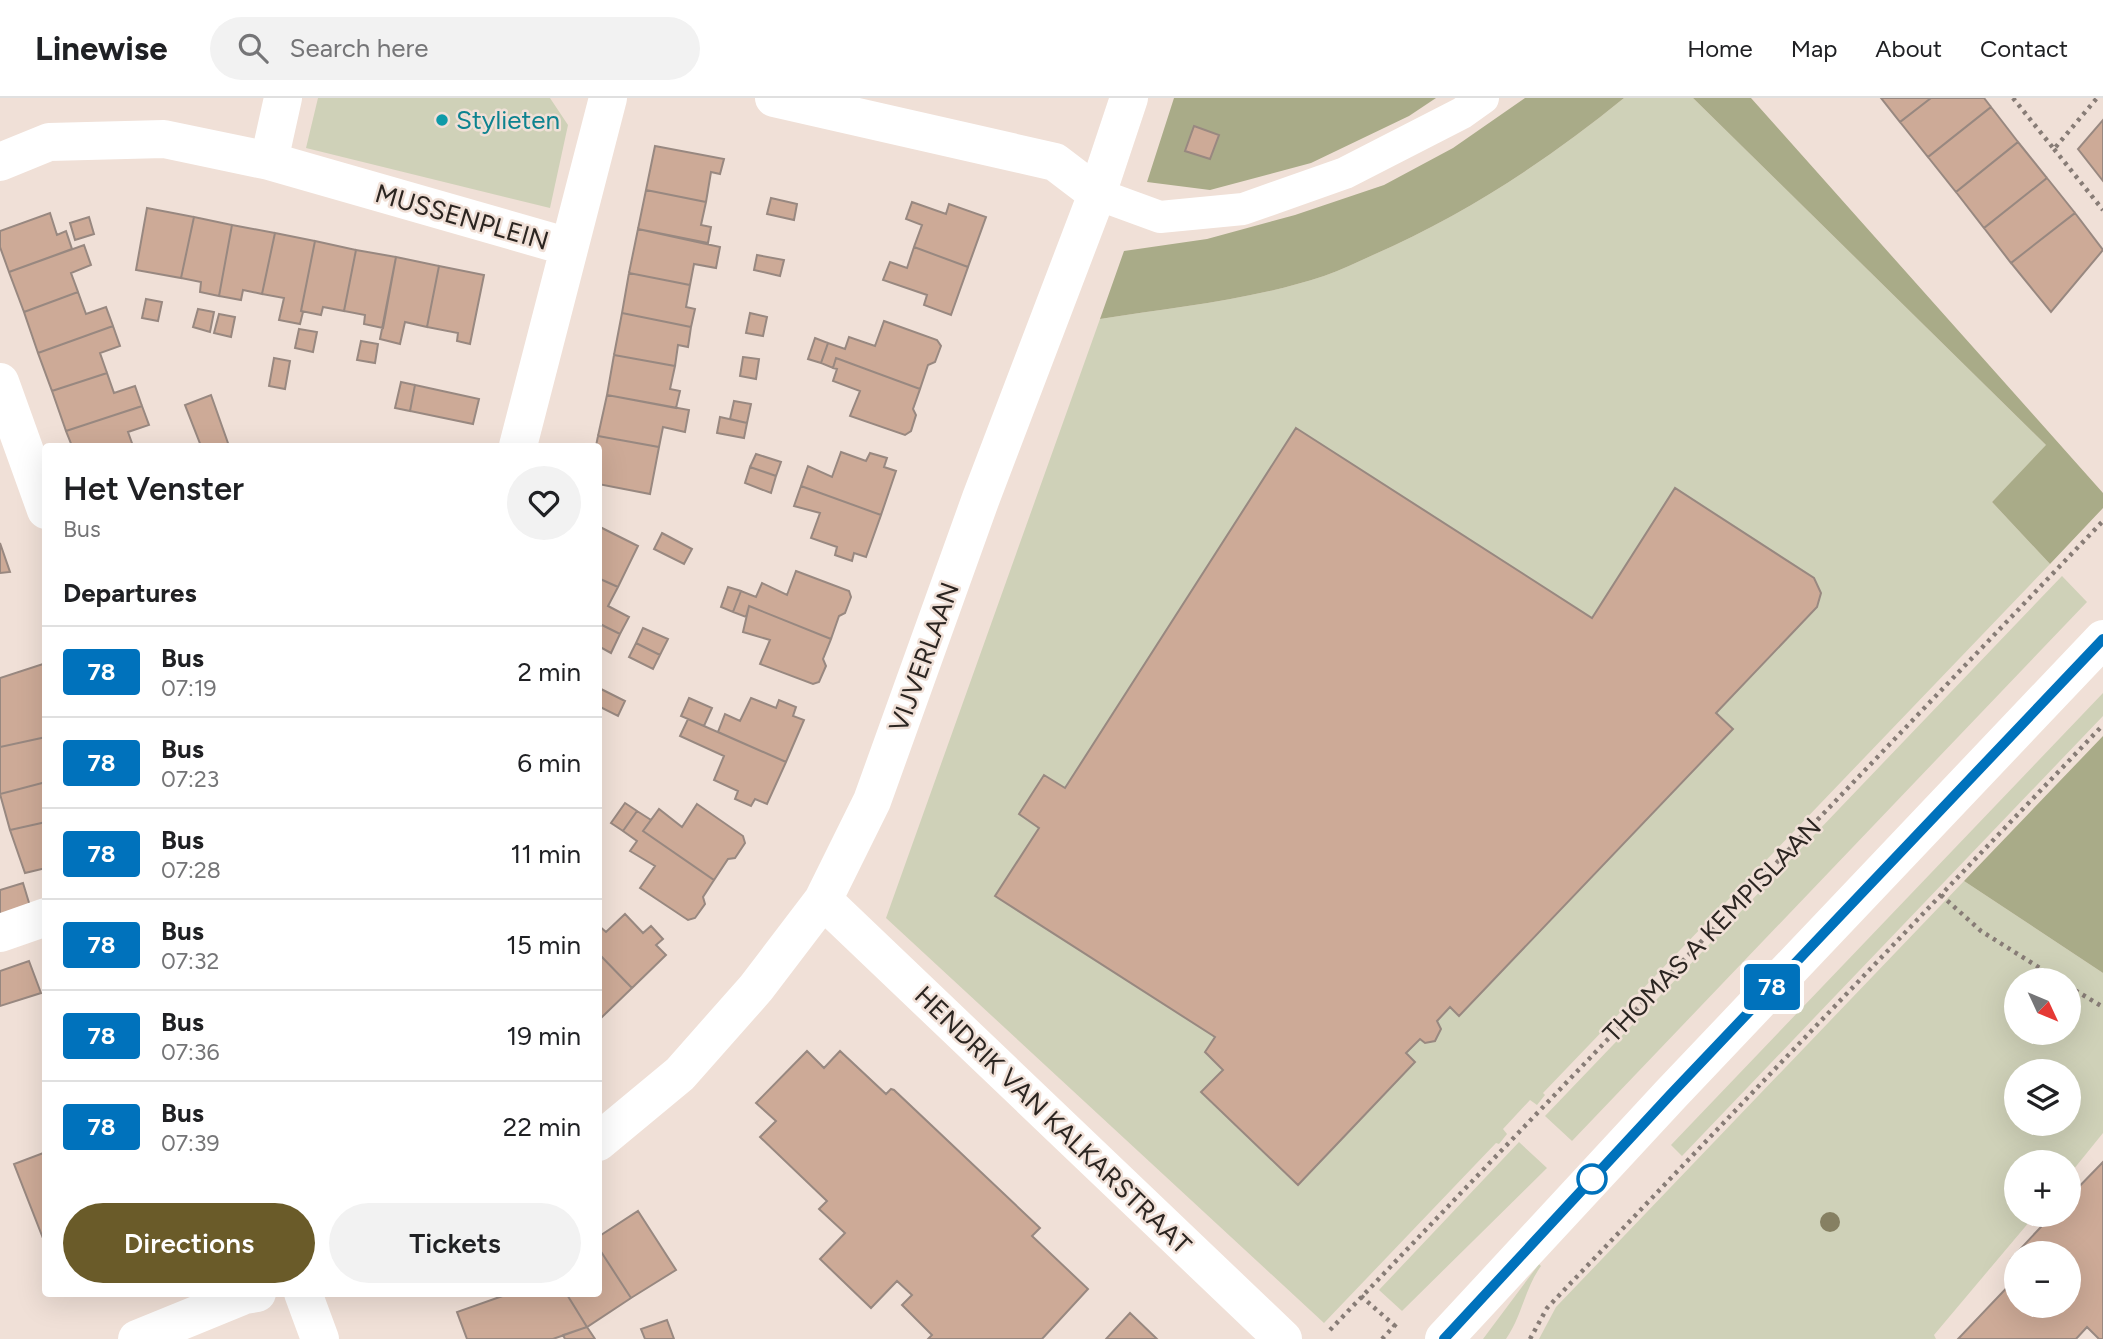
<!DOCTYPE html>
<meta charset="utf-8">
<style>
:root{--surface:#fff;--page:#f2f2f2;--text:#202124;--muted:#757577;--line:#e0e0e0;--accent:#6a5b29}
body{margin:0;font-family:Figtree,sans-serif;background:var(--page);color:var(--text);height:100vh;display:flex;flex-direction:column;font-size:26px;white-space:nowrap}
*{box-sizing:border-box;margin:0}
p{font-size:23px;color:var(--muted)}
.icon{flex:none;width:38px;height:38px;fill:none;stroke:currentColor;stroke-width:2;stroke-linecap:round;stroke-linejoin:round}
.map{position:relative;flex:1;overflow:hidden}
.panel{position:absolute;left:42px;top:345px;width:560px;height:854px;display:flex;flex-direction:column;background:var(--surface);border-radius:7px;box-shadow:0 7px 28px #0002}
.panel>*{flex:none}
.badge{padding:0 14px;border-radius:5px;font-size:24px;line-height:46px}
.needle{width:46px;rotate:134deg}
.buttons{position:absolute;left:2004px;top:870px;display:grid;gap:14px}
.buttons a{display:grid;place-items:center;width:77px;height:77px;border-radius:50%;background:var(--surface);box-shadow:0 7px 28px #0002;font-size:35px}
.map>.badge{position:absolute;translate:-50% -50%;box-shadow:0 0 0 4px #fff}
h2{padding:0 21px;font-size:26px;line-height:63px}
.round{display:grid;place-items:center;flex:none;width:74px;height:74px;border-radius:37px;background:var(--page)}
.overview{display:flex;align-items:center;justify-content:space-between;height:119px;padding:0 21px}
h1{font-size:33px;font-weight:600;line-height:52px}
.button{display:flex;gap:14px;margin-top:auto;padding:14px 21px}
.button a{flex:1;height:80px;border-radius:42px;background:var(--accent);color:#fff;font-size:28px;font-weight:600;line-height:80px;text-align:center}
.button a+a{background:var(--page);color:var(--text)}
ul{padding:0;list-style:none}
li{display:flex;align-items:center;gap:21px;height:91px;padding:0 21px;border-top:2px solid var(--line)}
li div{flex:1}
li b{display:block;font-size:26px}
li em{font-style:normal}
li .badge{min-width:77px;font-weight:700;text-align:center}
header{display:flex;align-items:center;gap:42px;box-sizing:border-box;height:98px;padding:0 35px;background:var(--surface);border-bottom:2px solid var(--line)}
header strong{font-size:33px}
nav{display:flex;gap:38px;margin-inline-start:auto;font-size:24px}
.search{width:490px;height:63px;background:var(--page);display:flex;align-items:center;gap:18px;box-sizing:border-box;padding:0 24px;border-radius:38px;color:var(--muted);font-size:26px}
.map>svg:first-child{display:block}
.green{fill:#cfd1b8;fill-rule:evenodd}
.forest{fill:#a9ab88}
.building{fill:#cdaa97;stroke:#988880;stroke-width:2}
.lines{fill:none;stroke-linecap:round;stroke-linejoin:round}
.path{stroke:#877c76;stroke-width:4.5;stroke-dasharray:3.5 5;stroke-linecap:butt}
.lane{stroke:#fff;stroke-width:32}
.street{stroke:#fff;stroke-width:38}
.secondary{stroke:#fff;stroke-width:38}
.tree{fill:#868062}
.line-casing{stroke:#fff;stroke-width:16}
.line{stroke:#0072bc;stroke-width:10}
.culture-dot{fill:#0f9aa8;stroke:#f0e0d7;stroke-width:2.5}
.stop-dot{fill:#fff;stroke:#0072bc;stroke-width:3.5}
.labels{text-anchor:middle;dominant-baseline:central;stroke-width:5;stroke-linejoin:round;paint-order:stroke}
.culture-label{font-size:26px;fill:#0d838f;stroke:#f0e0d7;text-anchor:start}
.street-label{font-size:26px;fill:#2b2521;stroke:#f0e0d7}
</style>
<header>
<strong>Linewise</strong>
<div class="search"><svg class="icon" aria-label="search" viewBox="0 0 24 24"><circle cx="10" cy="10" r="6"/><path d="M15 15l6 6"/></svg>Search here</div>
<nav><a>Home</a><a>Map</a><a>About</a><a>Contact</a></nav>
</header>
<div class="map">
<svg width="2103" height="1241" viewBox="0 0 2103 1241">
<rect width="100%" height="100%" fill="#f0e0d7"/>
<path class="green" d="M318,0H550L568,27L550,110L306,50Z
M1624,0H1693L2047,348L1992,404L2050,466L1543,995L1545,997L1537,1007L1530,1002L1503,1031L1507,1036L1499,1046L1496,1045L1324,1225L886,820L1100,221C1174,209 1252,202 1324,178C1341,172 1357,164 1373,157C1464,117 1547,63 1624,0Z
M2062,478L2087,504L1572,1043L1545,1018Z
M2103,595V618L1682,1058L1671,1047Z
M1964,783L2103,875V1035L2069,1077L2068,1064H2016V1116L2035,1117L1934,1237L1936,1241H1539L1556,1209ZM2016,882H2068V934H2016ZM2016,973H2068V1026H2016Z
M1519,1044L1547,1070L1402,1213L1379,1192Z
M1539,1166L1541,1168C1525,1190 1522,1218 1506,1241H1483Z"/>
<path class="forest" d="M1174,0H1436L1409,18L1311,65L1210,92L1147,84Z
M1525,0H1624C1547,63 1464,117 1373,157C1357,164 1341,172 1324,178C1252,202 1174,209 1100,221L1124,153L1207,141L1295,117L1384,87L1453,50Z
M1693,0H1751L2103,395V410L2050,466L1992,404L2046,347Z
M2103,638V875L1964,783Z"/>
<path class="building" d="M1881,0H1931L1900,24Z
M1931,0H1984L1991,9L1928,59L1900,24Z
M1991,9L2018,44L1956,94L1928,59Z
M2103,22V83L2078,51Z
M1194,28L1219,37L1210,61L1185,53Z
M2018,44L2047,80L1984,130L1956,94Z
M655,48L724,61L720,76L711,74L706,104L646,92Z
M2047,80L2075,115L2011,165L1984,130Z
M646,92L706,104L701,127L711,129L708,145L638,131Z
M771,100L797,106L794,122L767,116Z
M912,104L946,116L949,106L986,119L968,169L914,149L922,127L906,121Z
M147,110L194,119L181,180L136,172Z
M50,115L57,137L66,133L72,151L9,174L0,149V133Z
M2075,115L2103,152L2051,214L2011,165Z
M89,119L94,136L75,142L70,125Z
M194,119L232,127L219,198L200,194L201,184L181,180Z
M232,127L275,135L262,196L243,192L241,202L219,198Z
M638,131L720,149L716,170L694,166L690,187L629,175Z
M275,135L315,143L301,213L303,214L300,226L279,222L284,200L262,196Z
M315,143L356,152L344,213L323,209L321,217L301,213Z
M84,147L91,167L71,175L78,194L24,214L9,174Z
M914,149L968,169L951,217L924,207L927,197L883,182L890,164L907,170Z
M356,152L396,159L383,230L364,226L365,217L344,213Z
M757,157L784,162L780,178L754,172Z
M396,159L439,168L427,229L405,224L400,246L380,241Z
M439,168L484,177L470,246L457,243L458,235L427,229Z
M629,175L690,187L686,209L695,211L691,229L622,215Z
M78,194L86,216L106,209L113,228L38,255L24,214Z
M146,201L162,204L158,223L142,220Z
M198,211L214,214L210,234L193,229Z
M622,215L691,229L688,249L678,247L675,268L614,257Z
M750,215L767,219L763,238L746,235Z
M219,216L235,219L231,239L214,235Z
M884,223L937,242L941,248L935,264L928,267L920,291L836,260L833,270L821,265L828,245L845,251L849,239L875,248Z
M113,228L120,248L100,255L107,275L52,293L38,255Z
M299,231L317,234L313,254L295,250Z
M815,240L828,245L821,265L808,261Z
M361,243L378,246L375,265L357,262Z
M614,257L675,268L670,291L680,293L676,310L607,297Z
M743,259L759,261L756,281L740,278Z
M274,260L290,263L285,291L269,288Z
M836,260L920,291L913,311L916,317L911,333L905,337L850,318L860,293L833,283L837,271L833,270Z
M107,275L114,295L135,288L142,308L66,333L52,293Z
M401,284L415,287L410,313L395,310Z
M415,287L479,301L473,326L410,313Z
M211,297L229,348H201L185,307Z
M607,297L689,312L685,334L663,329L659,349L598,338Z
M734,303L751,306L747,325L730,321Z
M142,308L149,327L128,334L133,348H72L66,333Z
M720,319L747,325L744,340L717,335Z
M1296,330L1592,520L1675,390L1814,480L1821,495L1817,509L1716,615L1733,631L1459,918L1450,909L1437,923L1441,931L1435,943L1425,945L1420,941L1406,955L1415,964L1298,1087L1201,994L1223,972L1205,954L1215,939L995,798L1039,730L1019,716L1044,677L1065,690Z
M598,338L659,349L650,396L598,386V348H596Z
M841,354L866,363L870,355L887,360L884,369L896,373L881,417L801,388L808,368L832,379Z
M756,356L781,364L776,378L750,369Z
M750,369L776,378L771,395L745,385Z
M801,388L881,417L866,459L854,455L852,463L835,457L837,449L811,440L820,415L794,408Z
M598,428L638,448L618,489L598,480Z
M662,435L692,451L684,466L654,451Z
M0,445L10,474L0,475Z
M796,473L849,493L851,499L845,515L839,518L831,541L749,508L746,519L733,514L741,493L756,499L762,485L787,497Z
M598,480L618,489L608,508L629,519L620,536L598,525Z
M728,489L741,493L733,514L721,509Z
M749,508L831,541L823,561L826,568L819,584L813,586L760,566L770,542L743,534Z
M598,525L620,536L611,555L598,548Z
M643,530L668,541L660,557L636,545Z
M636,545L660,557L653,571L629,559Z
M43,566L46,574V639L0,649V580Z
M601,591L625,603L618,618L598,608Z
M689,600L712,610L704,628L681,618Z
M751,600L776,610L779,602L796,609L793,618L804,622L786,664L718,634L725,616L740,623Z
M688,621L786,664L767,706L755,701L751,708L735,701L738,693L714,682L724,658L680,638Z
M46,639V684L0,696V649Z
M46,684V724L10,732L0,696Z
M625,705L637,713L623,733L611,725Z
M697,706L743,738L745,745L735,760L728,761L714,782L643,733L659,711L682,729Z
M637,713L651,722L643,733L714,782L703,799L705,806L695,820L688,822L640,790L655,768L630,753L637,743L623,733Z
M46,724V770L25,775L10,732Z
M23,785L30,808L0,818V792Z
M625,816L643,835L651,828L663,841L656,847L666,857L632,890L598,855V827L606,834Z
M598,855L632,890L601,920L598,918Z
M29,863L41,895L0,908V873Z
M807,953L824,970L840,953L886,996L891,991L894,992L1040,1130L1032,1138L1088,1191L1042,1241H928L932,1237L902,1207L912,1197L897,1183L871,1210L820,1161L845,1135L819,1111L827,1103L760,1039L776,1023L756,1005Z
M46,1054V1148L14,1066Z
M2103,1064V1241H2099L2087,1229L2076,1241H1958L2016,1180V1208H2068V1155H2016V1166L2011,1161L2053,1116H2068V1100Z
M638,1113L676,1172L631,1200L598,1149V1139Z
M598,1149L631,1200L587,1229L566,1195H598Z
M511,1195H566L587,1229L553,1241H467L457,1214Z
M1130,1215L1157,1241H1106Z
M667,1222L674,1241H645L641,1231Z
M587,1229L595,1241H565L563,1237Z"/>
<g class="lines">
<path class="path" d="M2013,0L2054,51L2097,0
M2054,51L2103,112
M1941,797L1981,833L2059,882
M2068,888L2103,909
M1361,1198L1395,1228
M1330,1232L2103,423
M1382,1241L1398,1224
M1530,1241L1547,1210L2103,627"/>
<path class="lane" d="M1097,96L1160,119L1243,111L1345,75L1462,15L1483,0"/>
<path class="street" d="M283,0L269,63L569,149
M774,0L1055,64L1097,96
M0,64L49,44L164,41L269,63
M0,284L46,412
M518,348L608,0
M823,802L1283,1241
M0,835L46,819
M598,1044L680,976L756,890L823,802L872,703L981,400L1097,96L1129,0
M303,1195L320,1241
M137,1241L245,1197L257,1195"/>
<path class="secondary" d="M1444,1241L1671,996L2103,541"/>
</g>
<circle class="tree" cx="1830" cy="1124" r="10"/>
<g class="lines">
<defs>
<path id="line" d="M1444,1241L1671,996L2103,541"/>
</defs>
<use href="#line" class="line-casing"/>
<use href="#line" class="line"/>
</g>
<circle class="culture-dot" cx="442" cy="22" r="7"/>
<circle class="stop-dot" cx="1592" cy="1081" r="14"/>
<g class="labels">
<g class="culture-label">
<text x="456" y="22">Stylieten</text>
</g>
<g class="street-label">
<text transform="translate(462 119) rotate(16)">MUSSENPLEIN</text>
<text transform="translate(924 559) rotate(-70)">VIJVERLAAN</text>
<text transform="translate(1712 832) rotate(-46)">THOMAS A KEMPISLAAN</text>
<text transform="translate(1053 1022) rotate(44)">HENDRIK VAN KALKARSTRAAT</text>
</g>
</g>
</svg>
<div class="buttons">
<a><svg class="needle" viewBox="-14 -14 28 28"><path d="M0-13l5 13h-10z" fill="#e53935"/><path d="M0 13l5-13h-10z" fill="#757577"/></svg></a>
<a><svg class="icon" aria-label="layers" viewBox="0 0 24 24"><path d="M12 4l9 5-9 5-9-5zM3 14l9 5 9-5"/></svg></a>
<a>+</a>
<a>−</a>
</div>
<b class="badge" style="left:1772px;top:889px;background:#0072bc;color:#fff">78</b>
<section class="panel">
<div class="overview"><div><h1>Het Venster</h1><p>Bus</p></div><a class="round"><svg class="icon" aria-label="heart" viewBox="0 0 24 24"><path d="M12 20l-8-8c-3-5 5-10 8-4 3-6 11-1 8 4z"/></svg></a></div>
<h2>Departures</h2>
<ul>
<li><span class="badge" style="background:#0072bc;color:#fff">78</span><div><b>Bus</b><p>07:19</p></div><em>2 min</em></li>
<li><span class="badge" style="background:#0072bc;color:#fff">78</span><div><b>Bus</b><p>07:23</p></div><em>6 min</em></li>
<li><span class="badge" style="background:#0072bc;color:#fff">78</span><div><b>Bus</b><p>07:28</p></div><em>11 min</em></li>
<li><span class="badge" style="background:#0072bc;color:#fff">78</span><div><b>Bus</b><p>07:32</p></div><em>15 min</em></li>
<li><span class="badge" style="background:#0072bc;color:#fff">78</span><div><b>Bus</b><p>07:36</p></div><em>19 min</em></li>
<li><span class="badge" style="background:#0072bc;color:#fff">78</span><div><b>Bus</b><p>07:39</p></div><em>22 min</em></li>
</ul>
<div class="button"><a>Directions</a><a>Tickets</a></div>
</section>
</div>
